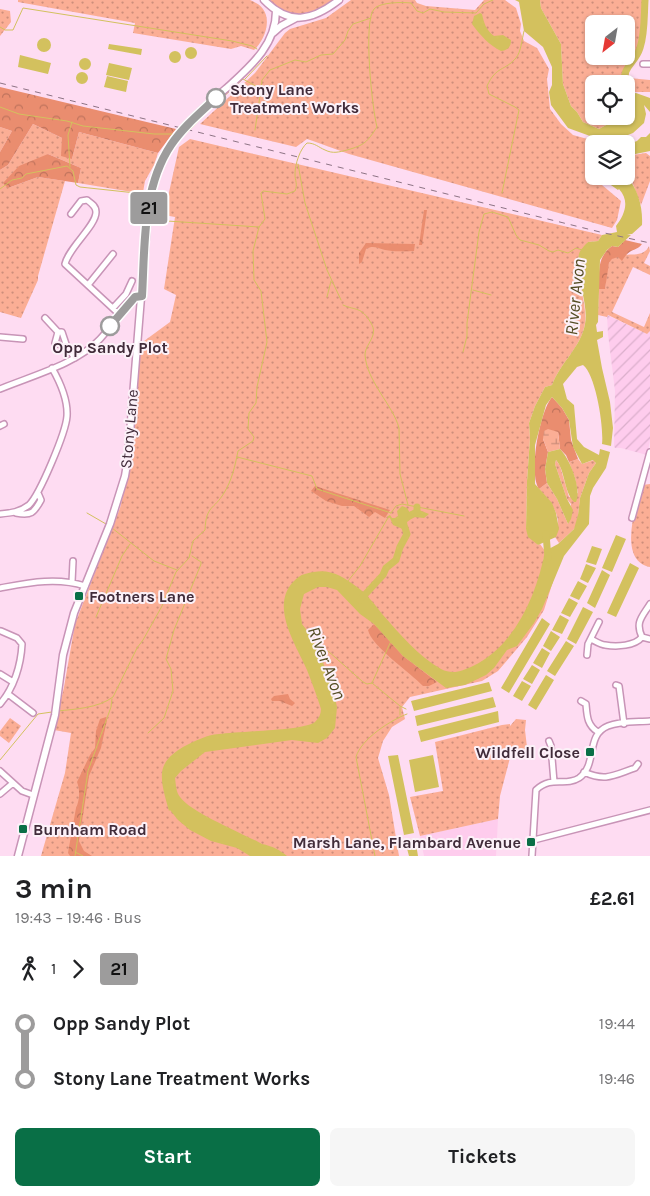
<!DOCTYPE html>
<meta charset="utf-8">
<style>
:root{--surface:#fff;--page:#f6f6f6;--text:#202124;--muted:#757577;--accent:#096f46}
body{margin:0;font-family:Karla,sans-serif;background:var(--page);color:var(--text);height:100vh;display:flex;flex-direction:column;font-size:19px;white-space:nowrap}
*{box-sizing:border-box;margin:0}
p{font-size:16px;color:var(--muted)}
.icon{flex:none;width:28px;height:28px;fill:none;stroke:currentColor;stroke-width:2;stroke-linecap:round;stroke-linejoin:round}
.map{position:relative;height:856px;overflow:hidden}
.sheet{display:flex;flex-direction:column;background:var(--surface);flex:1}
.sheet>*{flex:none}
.badge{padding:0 10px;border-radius:4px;font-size:18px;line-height:32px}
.needle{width:32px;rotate:211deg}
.tools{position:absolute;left:585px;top:15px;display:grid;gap:10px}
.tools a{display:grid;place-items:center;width:50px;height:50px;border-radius:8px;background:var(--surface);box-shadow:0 1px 4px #0004;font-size:25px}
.map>.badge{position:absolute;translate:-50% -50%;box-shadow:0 0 0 2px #fff}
.legs{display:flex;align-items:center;gap:8px;height:55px;padding:0 15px;font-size:16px}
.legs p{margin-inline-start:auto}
.summary{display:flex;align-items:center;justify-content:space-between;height:85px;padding:0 15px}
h1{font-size:28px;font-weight:700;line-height:38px}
.action{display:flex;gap:10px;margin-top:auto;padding:10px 15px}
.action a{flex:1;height:58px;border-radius:8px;background:var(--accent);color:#fff;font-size:20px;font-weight:700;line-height:58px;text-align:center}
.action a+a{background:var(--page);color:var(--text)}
ul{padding:0 15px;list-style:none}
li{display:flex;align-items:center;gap:18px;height:55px;font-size:19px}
li i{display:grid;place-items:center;width:8px;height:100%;margin:0 6px;background:currentColor}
li i::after{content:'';width:12px;height:12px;margin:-6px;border:4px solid;border-radius:50%;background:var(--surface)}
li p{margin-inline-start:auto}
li:first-child i{background:linear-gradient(#0000 50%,currentColor 0)}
li:last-child i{background:linear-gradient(currentColor 50%,#0000 0)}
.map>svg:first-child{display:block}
.built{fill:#fecced}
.industrial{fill:url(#industrial-furrows)}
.green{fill:url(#green-dots);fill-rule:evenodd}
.forest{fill:url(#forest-crowns)}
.wetland{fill:url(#wetland-marsh)}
.water{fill:#d3c15e}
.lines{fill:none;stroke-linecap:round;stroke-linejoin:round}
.stream{stroke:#d3c15e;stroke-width:1}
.river{stroke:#d3c15e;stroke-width:7}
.minor-casing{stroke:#c894b7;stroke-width:8}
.major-casing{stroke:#c894b7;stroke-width:9}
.minor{stroke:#fff;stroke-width:5}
.major{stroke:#fff;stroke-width:6}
.rail{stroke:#8d7384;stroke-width:1;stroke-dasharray:6 6;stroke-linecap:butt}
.line-1-casing{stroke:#fff;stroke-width:11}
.line-1{stroke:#9d9c9c;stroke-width:8}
.stop-1-dot{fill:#fff;stroke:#9d9c9c;stroke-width:2.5}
.poi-dot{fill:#096f46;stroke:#fcf1f8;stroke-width:2}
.labels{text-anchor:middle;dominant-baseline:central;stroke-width:4;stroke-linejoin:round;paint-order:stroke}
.stop-label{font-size:16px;font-weight:bold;fill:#412c3a;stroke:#fcf1f8;text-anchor:start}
.street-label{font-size:16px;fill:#412c3a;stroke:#fcf1f8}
.poi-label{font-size:16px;font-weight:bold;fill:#412c3a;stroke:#fcf1f8;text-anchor:start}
.water-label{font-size:18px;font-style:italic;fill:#554d24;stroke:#fcf1f8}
</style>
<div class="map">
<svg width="650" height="856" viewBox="0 0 650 856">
<defs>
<pattern id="industrial-furrows" width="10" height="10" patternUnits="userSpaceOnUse" patternTransform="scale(1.25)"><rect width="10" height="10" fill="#fecced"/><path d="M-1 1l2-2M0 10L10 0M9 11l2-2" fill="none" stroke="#dbafcc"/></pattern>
<pattern id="green-dots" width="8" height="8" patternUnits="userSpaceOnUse" patternTransform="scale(1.25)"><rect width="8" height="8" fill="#fbae95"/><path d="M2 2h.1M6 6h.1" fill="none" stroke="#cd8e7b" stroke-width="1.8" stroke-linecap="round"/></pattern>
<pattern id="forest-crowns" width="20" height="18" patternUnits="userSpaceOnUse" patternTransform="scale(1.25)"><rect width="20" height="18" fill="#ea8d6f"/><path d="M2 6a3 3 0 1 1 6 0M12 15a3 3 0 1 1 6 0" fill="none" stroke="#bf735c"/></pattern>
<pattern id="wetland-marsh" width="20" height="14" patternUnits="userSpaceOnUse" patternTransform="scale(1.25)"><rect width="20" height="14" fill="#fbae95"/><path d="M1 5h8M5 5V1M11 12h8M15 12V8" fill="none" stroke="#cd8e7b"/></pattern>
</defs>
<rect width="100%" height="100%" fill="#fedcf2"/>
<path class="built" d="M498,819L496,856H424L420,836Z"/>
<path class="industrial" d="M607,315L647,334L650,331V441L647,455L621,448H615L614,446L615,391L608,334Z"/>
<path class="green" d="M18,0H250C254,2 260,4 263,9C272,21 264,41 254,50L241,46L231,49L133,33L135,23L18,2Z
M270,0H333C319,11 294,20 278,9C275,7 272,3 270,0Z
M351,0H415L417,3L426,6L475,10L484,0H505L516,8L521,24L520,31L524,41L537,48L549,69L547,79L550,109L561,124L573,135L602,143L594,144L592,174L602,185L621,201L617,220L612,228L349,154L313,141L307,139L296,147L200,124L255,73L285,33L290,29L326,18Z
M540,0H642V41L639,52L629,65V78L650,80V92H629L626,84H594V116H622L599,129L583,122L577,112L571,106L563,84L561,44L541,8ZM594,24H626V56H594Z
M0,9L10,11L11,22L0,36Z
M33,124L62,138L72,159L79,132L158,153L154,165L145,181L142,198L138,193L78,183L81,168L48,154L8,188L38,177L65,181L38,276V280L21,318L0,312V170L8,165Z
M0,127L12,131L0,152Z
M190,139L602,235L598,241L588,242C585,250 579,260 579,268C578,286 587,304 585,323C582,346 560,363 552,385L545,387L535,406L529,423L530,438L527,481L526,529L538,545L540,544L545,551L542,569L555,575L544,610L527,637L498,671L482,681L410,697L402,707L405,719L392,727L383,741L378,758L389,795L399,856H41L65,773L71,733L54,730L64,687L75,624L120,508L131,463L140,344L170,322L176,295L164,289L175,217L164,215L179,147Z
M646,153L650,156V181L641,205L633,184L626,175V156Z
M649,246L650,251L644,263L650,266V275L633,267L612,312L644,327L650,313V331L647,334L608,315L607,317L598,315L599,289H605C606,281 606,268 610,261C618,248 642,262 649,246Z
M578,459L582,464L594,460L596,463L589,473L580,498L577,524L574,529L559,543L555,537C564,517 552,504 539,489L547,483L557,499L568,524L571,504L567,499L555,464L556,460L560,466L569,497L578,493L575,478L569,462Z
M650,484V567C617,560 636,506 642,485Z
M10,718L21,726L9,743L0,736V731Z
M516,719L526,720L525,730L528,756L511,754L500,796L498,819L420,836L410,797L443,791L435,742L502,725L510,724V726Z"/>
<path class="forest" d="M0,87L176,129L158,153L79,132L72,159L61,156L62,138L33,124L8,165L0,170V152L12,131L0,127Z
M48,154L81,168L78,183L38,177L8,188L3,183L19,166Z
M424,210H427L422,245H419Z
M625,240L642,244C636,252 630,247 622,261L618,257L612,259L609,263L605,289H599C599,272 597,257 612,246L618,247Z
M366,243L415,244L414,251C405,251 394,252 385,250C377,248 373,245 366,249L362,262L359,264V253Z
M552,397L562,408L569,420L571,440L578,459L569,462L566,455L560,449L558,432L543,439L548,452L545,469L547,483L539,489C528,473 540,411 552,397Z
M315,486L390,510L385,518L375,512L369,517L354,506H342L326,501L311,491Z
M374,624L403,656L437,682L429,686H423C411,673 371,646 368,630Z
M288,694L290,699L295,703L292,706L280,701H272L271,699L274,696Z
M106,717L107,720L101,748L89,776L79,841L84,851L92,856H70L68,853L69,847L76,808C80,799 80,790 77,782L90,755L95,748L96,731L100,719Z"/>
<path class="wetland" d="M548,429L558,432L560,449L548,452L543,439L544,431Z"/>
<path class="water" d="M515,0H540L541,8L561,44L563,84L571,106L577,112L583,122L599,129L622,116H626V88L630,94L636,93L650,98V112L644,105L646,114L644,123L633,133L618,139L590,136L568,128L551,105L549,92L552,85V67L543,47L524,31L519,2Z
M480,13L482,14C484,23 486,30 494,36L503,35L511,40C511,47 508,50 501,51C490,46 479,34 472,24L474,16Z
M37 45a7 7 0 1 1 14 0a7 7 0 1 1-14 0Z
M109,44L142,49L141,55L108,49Z
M185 53a6 6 0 1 1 12 0a6 6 0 1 1-12 0Z
M169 57a6 6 0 1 1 12 0a6 6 0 1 1-12 0Z
M20,55L51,63L48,74L18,67Z
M79 64a6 6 0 1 1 12 0a6 6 0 1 1-12 0Z
M109,63L132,68L129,80L106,75Z
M76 78a6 6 0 1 1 12 0a6 6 0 1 1-12 0Z
M107,76L128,81L126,92L104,87Z
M650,133V151L626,156V145L637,141L641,137H646Z
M626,175C638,189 643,207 642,225L632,234H627L631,235L618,247L612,246L607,250L600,260L598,322L596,325L597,332L603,331V337L597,340L602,368L610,402L613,428L611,446L602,444C604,428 596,375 583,365L577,367L563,384L567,399L574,405L577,439L584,447L599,455L600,449L610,452L606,468L593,488L590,496L589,524L564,556L542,609L534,623L517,646L507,650L494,668L486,675L465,685L446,688L403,656L374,624L360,614L337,590L327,587H318L304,594L300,609L302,624L309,633L331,680L337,707L335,728L327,738L318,743L292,740L205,752L181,771L175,778C176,785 176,792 180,797C190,812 244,834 262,844C272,846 280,850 287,856H250L237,848L211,841L190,830L178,820L170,810L169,811C166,799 161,786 162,773C163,761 173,753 183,747C195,741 206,735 219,734C237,731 304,731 315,722C319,718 321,714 321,709C317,696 312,683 307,670C296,645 270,607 293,582C297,578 300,575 305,574C328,567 339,574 357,587C368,595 375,605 383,615C400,634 418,656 441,669C453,675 462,671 473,666C515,646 537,594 545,551L558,544L574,529L578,515L580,498L589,473L596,463L593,460L582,464L573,447L569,420L562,408L552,397L546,405L535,445V484L552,503L556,513L559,529L556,537L538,545L528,537L526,529L527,481L530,438L529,423L535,406L545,387L552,385C560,363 581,347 585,324C589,302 574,274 579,254C580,250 585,245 588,242L598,241L602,235L617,232L616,226C625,214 630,201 619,189L618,190L598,176Z
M560,449C570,459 582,489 576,502H574C563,490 566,472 556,460L555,464L567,499L573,510L571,519L568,524L557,499L547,483L545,469L548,452Z
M402,506L407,508L410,513H414L419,510L429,514L424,518L414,517L407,522L409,532L406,538L405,530L393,525L390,518L387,517L390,515L392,518H395L398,516L397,511Z
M616,535L626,539L612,572L602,568Z
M592,546L602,549L596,565L586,562Z
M630,563L639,568L616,617L607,613Z
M586,564L596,568L588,583L580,579Z
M602,570L610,575L595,608L587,603Z
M578,581L587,586L579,600L570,596Z
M569,598L578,603L570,617L561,613Z
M583,607L593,612L576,644L567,639Z
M560,615L569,620L562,634L552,630Z
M542,618L550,624L509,693L501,688Z
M551,631L560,637L551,651L543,646Z
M566,641L574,646L555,676L547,671Z
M542,648L550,653L542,668L533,663Z
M532,665L540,670L532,684L523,679Z
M546,675L554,680L536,710L528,705Z
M522,681L531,686L522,701L513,696Z
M489,682L492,691L414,711L411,701Z
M493,697L496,707L417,726L415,716Z
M498,711L499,722L421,742L418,731Z
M398,755L414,833L404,835L388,756Z
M433,755L439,787L415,792L409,760Z
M415,838L418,856H409L405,841Z"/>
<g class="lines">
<path class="stream" d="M0,27L5,30H13L23,8L232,41L252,46L257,49
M245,79L267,56
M0,107L19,114L67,121L83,126L154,134H172
M255,130L261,89
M184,136L211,108L243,79L261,89L262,80L270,70L295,60L306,62L321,55L333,54L345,40L348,31L353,24L371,18
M298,164L305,203L327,270L341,300
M70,167L68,135L72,122
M0,189L12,180L22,178L26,174L67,166L73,171L76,185L80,187L145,194
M502,193L519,110L515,107L489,94L487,86C496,66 505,71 516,58C521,52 522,39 524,31
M153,195H163V219L167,221L259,227
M473,290L491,295
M327,297L331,281
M343,305C356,311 361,306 371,323C379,336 365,344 365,355C367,382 393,405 399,428L400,474L408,505
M463,352L467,336V323L479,232L484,214L492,212L508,217L516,235L520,240L539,245L549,251L553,252L558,250L568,253L576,248L582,250
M237,457L312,476L317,489L391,513
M87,513L106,524
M391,513L396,506L402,504L464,516
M112,528L154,561L177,570
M348,581L360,566L389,516
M96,617L122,556L130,544
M328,651L363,682L367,684L372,683L400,706L406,709
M372,683L391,641
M400,707V715
M58,711C76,709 98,708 113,697L137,648L143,640L162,606L176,572L189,558L193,541L205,530C206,505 214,510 224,493C232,480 235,466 238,451L253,441L254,437L248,429L249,413L256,403L257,387L267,342L261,291L254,280L253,251L259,227L265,219L261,193L263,191L287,194L295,191C298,184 295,181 295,174C295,164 300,149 307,143C315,143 318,147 325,150C333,154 339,152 347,150C365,145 367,142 377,127C372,108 363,22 374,9C380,2 402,2 411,3L417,11L423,13L430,9L444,12L476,13L484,4L493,0
M148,733L164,718L173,691L171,669L166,659L174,630L201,564V562L192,556
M0,760L38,714L52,712
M75,852L83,856
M75,856L88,771L111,707L112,699
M375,856L356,757C361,739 391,720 407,714"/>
<path class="river" d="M624,84C623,65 635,64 640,48C645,33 644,16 645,0
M411,515L417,512V507
M546,534L548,558
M360,600L383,575L386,568L396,560L400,547L407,534L405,528"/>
<defs>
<path id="minor" d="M643,64H650
M71,214L81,201L87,200C91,203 96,206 96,212C96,226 69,247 65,264L119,314
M88,285L113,254
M113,308L126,294L132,281
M45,318L58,332
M0,337L23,339
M67,347L55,343L58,332H62L67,347L75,358
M0,389C31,376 77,364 100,339C112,326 122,310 135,297L142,296
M0,426L4,424
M16,513C31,516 34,513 41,500L38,493
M0,514C11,513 20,512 29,505C40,494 66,432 67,416C68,399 60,382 52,368
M632,518L650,452
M72,582L73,561
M0,588C28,583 56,577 85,586
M650,604C642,617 635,622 642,637L650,639
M591,639C595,641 601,645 605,645C617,647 635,646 642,637
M587,655L588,644L599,622
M0,674L13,682
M616,685L619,686L624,724
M8,694L33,713
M581,701L586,704C587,716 587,725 598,732
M0,704C14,688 21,665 22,644L17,638L1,631
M549,741L551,746L554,782
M0,771L22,791L33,795
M584,772C606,782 614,775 635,768L638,764
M0,794L13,783
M534,840L650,810
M532,856L536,790C552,775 565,787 579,778C598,765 585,735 608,726C620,721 637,722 650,721"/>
<path id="major" d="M264,0C289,26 312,21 339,0
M273,33L281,26L296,18
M18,856L55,715L63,655L74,613L110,524L125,476L128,458L147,223C150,195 155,170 170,146C185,123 208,104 229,86C252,65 276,44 276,11"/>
</defs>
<use href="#minor" class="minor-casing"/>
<use href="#major" class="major-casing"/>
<use href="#minor" class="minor"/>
<use href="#major" class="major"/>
<path class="rail" d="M0,83L600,232L650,243"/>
</g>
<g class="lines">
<defs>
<path id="line-1" d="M110,326L135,297L142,296C145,246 142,188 171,145C183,127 200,113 216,98"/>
</defs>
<use href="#line-1" class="line-1-casing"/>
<use href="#line-1" class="line-1"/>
</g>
<g class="stop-1-dot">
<circle cx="216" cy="98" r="9"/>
<circle cx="110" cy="326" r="9"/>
</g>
<g class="poi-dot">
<rect x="74" y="591" width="10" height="10" rx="2.5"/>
<rect x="585" y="747" width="10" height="10" rx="2.5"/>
<rect x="18" y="824" width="10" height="10" rx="2.5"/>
<rect x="526" y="837" width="10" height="10" rx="2.5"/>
</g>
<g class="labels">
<g class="stop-label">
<text x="230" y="89">Stony Lane<tspan x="230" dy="18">Treatment Works</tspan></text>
<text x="110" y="347" text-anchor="middle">Opp Sandy Plot</text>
</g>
<g class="street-label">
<text transform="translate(129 429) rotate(-85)">Stony Lane</text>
</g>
<g class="poi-label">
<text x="89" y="596">Footners Lane</text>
<text x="580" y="752" text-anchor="end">Wildfell Close</text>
<text x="33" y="829">Burnham Road</text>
<text x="521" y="842" text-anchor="end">Marsh Lane, Flambard Avenue</text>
</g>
<g class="water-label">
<text transform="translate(575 297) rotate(-84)">River Avon</text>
<text transform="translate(327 663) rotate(69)">River Avon</text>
</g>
</g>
</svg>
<div class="tools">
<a><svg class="needle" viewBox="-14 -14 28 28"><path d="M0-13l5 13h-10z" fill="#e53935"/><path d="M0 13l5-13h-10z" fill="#757577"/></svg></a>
<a><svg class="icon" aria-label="locate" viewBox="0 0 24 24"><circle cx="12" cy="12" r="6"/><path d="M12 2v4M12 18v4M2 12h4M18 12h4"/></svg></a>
<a><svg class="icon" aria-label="layers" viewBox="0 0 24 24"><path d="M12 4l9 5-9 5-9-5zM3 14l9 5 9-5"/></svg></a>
</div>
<b class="badge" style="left:149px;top:208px;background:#9d9c9c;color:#111">21</b>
</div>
<section class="sheet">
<div class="summary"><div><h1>3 min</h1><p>19:43 – 19:46 · Bus</p></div><b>£2.61</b></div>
<div class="legs"><svg class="icon" aria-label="walk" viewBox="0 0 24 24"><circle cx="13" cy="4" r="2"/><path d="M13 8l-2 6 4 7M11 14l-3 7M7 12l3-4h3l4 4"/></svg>1<svg class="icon" aria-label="forward" viewBox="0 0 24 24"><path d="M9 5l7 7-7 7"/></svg><b class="badge" style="background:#9d9c9c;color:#111">21</b></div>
<ul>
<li><i style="color:#9d9c9c"></i><b>Opp Sandy Plot</b><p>19:44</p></li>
<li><i style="color:#9d9c9c"></i><b>Stony Lane Treatment Works</b><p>19:46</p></li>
</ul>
<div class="action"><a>Start</a><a>Tickets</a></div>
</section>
